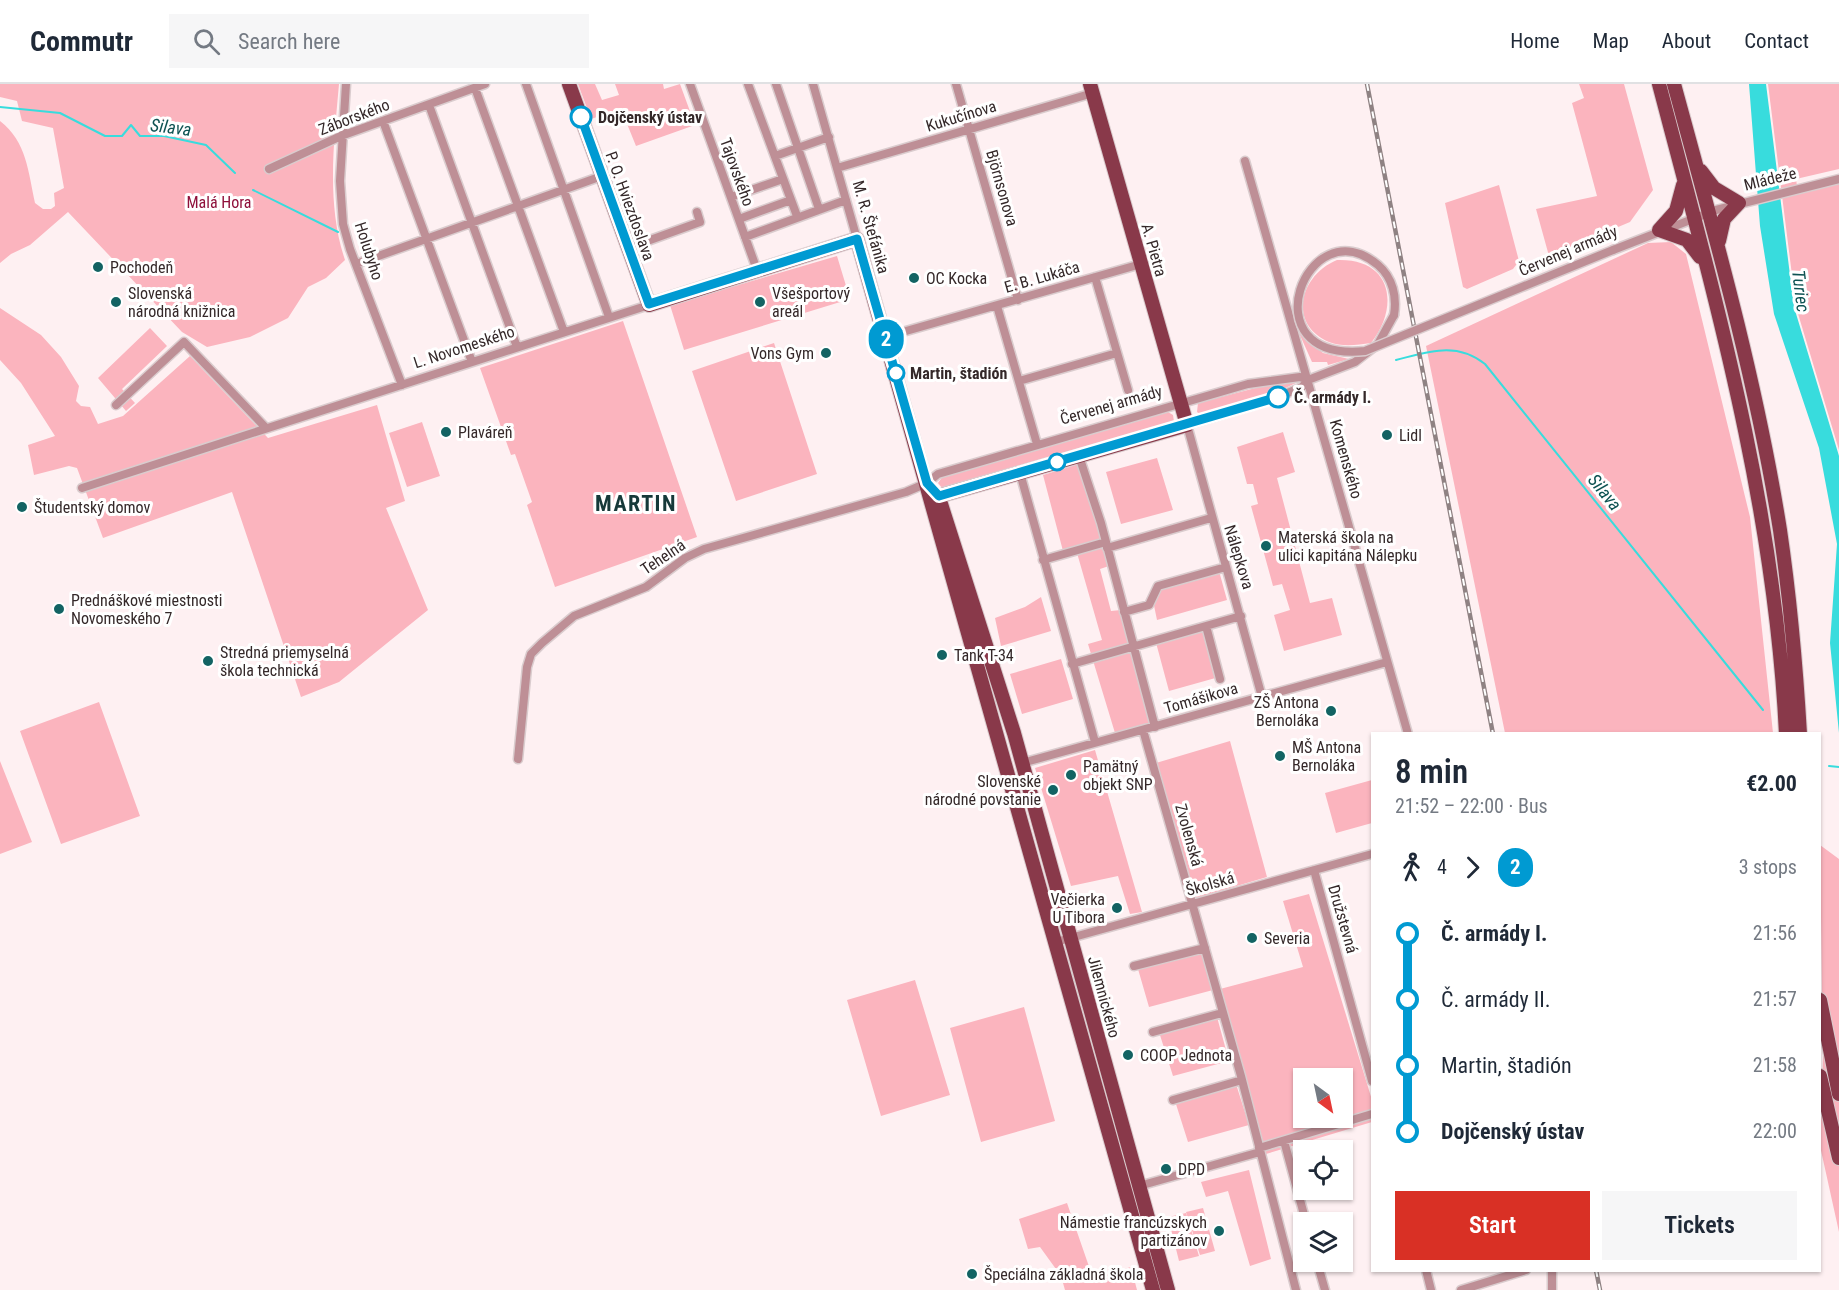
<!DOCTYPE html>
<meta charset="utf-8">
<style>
:root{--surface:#fff;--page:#f6f6f7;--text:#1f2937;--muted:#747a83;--line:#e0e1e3;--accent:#d93025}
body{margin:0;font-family:"Roboto Condensed",sans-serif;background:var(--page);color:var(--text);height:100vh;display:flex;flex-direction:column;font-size:22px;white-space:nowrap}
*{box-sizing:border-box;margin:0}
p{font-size:20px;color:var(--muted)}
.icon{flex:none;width:33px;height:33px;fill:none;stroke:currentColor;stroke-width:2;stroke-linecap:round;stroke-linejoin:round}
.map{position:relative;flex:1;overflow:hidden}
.side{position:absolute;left:1371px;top:648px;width:450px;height:540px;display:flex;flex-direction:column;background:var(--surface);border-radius:0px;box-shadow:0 2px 4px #0004}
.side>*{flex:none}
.badge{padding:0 12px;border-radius:20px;font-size:21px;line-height:39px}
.needle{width:39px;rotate:147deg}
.fabs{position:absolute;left:1293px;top:984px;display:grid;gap:12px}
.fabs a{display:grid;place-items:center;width:60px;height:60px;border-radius:0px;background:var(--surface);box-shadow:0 2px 4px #0004;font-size:30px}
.map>.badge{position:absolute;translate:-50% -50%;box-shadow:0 0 0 3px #fff}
.legs{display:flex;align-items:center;gap:9px;height:66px;padding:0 24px;font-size:20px}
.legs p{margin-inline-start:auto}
.overview{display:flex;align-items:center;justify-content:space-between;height:102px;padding:0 24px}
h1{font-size:33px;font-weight:600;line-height:45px}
.button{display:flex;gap:12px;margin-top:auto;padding:12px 24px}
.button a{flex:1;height:69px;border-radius:0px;background:var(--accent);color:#fff;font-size:24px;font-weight:600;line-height:69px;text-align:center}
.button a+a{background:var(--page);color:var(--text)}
ul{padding:0 24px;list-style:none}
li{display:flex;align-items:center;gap:21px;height:66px;font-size:22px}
li i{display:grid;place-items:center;width:9px;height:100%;margin:0 8px;background:currentColor}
li i::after{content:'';width:15px;height:15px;margin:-8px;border:4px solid;border-radius:50%;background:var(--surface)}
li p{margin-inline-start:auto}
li:first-child i{background:linear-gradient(#0000 50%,currentColor 0)}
li:last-child i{background:linear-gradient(currentColor 50%,#0000 0)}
header{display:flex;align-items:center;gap:36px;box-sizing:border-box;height:84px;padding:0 30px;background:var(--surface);border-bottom:2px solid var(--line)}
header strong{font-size:28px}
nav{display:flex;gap:33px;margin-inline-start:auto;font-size:21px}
.search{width:420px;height:54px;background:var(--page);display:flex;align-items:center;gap:15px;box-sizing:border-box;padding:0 21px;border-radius:0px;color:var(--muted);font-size:22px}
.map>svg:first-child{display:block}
.green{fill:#fbb4be;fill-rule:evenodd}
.water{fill:#38dcdd}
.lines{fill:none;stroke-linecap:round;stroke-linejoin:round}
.stream{stroke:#38dcdd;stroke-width:2}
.minor-casing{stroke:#daccce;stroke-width:11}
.primary-casing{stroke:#daccce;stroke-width:16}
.minor{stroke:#be8f96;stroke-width:8}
.primary{stroke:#89394a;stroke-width:14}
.rail-casing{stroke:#8f8283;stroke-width:4.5}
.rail{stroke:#fff;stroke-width:2;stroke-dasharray:7;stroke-linecap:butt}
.minor-bridge-casing{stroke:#daccce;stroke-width:11;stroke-linecap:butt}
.minor-bridge{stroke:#be8f96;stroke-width:8}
.line-1-casing{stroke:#fff;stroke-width:14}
.line-1{stroke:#009ad2;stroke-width:9}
.stop-1-dot{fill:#fff;stroke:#009ad2;stroke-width:3}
.poi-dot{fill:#136363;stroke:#fff;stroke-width:2}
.labels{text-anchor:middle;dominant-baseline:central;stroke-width:6;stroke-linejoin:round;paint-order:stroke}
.street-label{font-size:16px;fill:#342829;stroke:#fff}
.stop-label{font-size:16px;font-weight:bold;fill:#342829;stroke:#fff;text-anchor:start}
.park-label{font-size:16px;fill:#8f113b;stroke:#fff}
.poi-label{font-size:16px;fill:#342829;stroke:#fff;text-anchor:start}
.water-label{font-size:18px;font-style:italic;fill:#0f5353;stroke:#fff}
.district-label{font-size:22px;font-weight:bold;letter-spacing:1.5px;fill:#163939;stroke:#fff}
</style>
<header>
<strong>Commutr</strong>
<div class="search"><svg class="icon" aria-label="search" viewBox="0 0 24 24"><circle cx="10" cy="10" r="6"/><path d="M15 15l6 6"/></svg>Search here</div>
<nav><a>Home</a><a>Map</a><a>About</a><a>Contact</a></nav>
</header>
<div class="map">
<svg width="1839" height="1206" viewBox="0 0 1839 1206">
<rect width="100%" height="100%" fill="#fef0f2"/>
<path class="green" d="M0,0H339C334,58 326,120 345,176L326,194L308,203L288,234L250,253L207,263L182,248L68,128L30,161L11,170L0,179V37C27,58 28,88 35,119L43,125H51L55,122L54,109L64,104L53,44L22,37L17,17L0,13Z
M578,0H595L602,16L619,11L615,0H663L664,5L680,0L695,41L636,62L621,25L591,35Z
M1579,0H1624L1653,106L1630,138L1549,172L1536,125L1597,112L1572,19L1584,14Z
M1768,0H1839V85L1796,95L1798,109L1839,99V366L1796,223Z
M1499,101L1519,177L1513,185L1467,205L1463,203L1445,119Z
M1671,158L1686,170L1750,433L1773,649H1505L1426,262L1648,159Z
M837,172L850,215L684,266L670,221Z
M1337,176C1392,174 1400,222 1371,259C1357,261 1342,263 1329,258C1287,240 1300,191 1337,176Z
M0,224L41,251L61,273L79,302L76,317L81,322L90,323L98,340L123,332L190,272L268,354L377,321L405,417L386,424L428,526L339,598L301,613L232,408L103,454L77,384L69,382L34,391L28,361L55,352L21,299L0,276Z
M623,237L697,453L555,503L527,421L532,418L515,370L511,371L480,284Z
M150,244L167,262L122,305L135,319L126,327L98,294Z
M1299,249L1323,269L1349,275L1328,281L1327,278H1312Z
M774,259L817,390L736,417L692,287Z
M1302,296L1269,312L1203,332L1197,328L1198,319L1267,301Z
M1168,328L1173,331L1174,338L1170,342L943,405L938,399L943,392Z
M422,338L440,392L407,403L389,349Z
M1283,348L1295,388L1277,394L1310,519L1332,514L1342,551L1284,567L1274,531L1290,526L1282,500L1273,502L1251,422L1258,420L1253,400H1247L1237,363Z
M1157,374L1173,426L1121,440L1106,388Z
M1079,380L1101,455L1063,467L1043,391Z
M1103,463L1109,482L1100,485L1111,527L1121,526L1151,639L1115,649L1088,560L1102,556L1077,469Z
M1219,487L1227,516L1157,536L1151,507Z
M1041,513L1051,547L1001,562L995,534L1025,523Z
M1207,542L1219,593L1169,607L1155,555Z
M1061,575L1073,615L1022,630L1010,590Z
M99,618L140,732L61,760L20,647Z
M1230,657L1267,793L1196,814L1156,679Z
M1095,666L1142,828L1130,830L1118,792L1071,802L1035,684Z
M0,677L32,758L0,770Z
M1372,696V739L1336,749L1325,709Z
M1820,761L1839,775V1148L1820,1062L1823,974Z
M1309,810L1372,1016V1038L1266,1070L1220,905L1303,883L1283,817ZM1304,994H1342V1034H1304Z
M1202,869L1213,906L1149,923L1138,885Z
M915,896L950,1011L881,1032L847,916Z
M1024,923L1055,1037L981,1058L950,944Z
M1217,933L1229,977L1173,992L1159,948Z
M1236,1000L1249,1041L1188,1058L1175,1017Z
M1249,1086L1271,1175L1250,1182L1228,1107L1206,1113L1201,1098Z
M1067,1119L1093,1194L1131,1183L1137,1206H1065L1061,1192L1040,1163L1028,1165L1019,1135Z
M1203,1124L1215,1167L1200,1171L1186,1128Z
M1186,1129L1199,1172L1179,1177L1168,1133Z"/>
<path class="water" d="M1749,0H1766L1794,223L1839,372V649L1830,559L1837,460L1819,364L1774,230L1760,142Z"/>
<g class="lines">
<path class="stream" d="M0,23L60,29L105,52H122L131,41L140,52H164L206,61L235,89
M253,106L338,148
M1396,276C1428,268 1456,257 1485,280L1763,626
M1829,682L1839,683"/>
<defs>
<path id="minor" d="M346,0L340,97L343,140L350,165L402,301
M526,0L609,233
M690,0L757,186
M748,0L797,132
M776,0L819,125
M813,0L857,155
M956,0L1018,216
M475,4L564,248
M429,21L517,263
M383,37L472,278
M775,72L829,53
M1245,77L1408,650
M837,84L1093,9
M269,85L341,52L485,0
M731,113L783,95
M739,135L791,116
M745,153L846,116
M628,164L700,138L697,128
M1613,166L1716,126L1839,95
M356,180L602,92
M1095,193L1128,306
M997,222L1037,360
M885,253L1141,180
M1019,297L1117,269
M116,321L184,258L266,344
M1079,372L1101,439L1155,643
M1020,389L1095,658
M82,404L649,221
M1107,464L1211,434
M1043,476L1106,458
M1124,528L1149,521L1158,502L1226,483
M1206,542L1220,595
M1072,580L1241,532
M1262,613L1187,341L1271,316L1302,303L1308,296L1355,278L1378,260L1394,231
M1143,646L1241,992L1296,1206
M518,675L527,583L531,570L542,559L574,532L646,503L685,474L704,465L906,408L927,399L938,390L1248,300L1300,293L1308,296
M1022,679L1387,578
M1314,786L1372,997
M1056,858L1372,770
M1134,882L1205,864
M1153,948L1222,929
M1173,1016L1242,996
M1284,1057L1306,1138
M1259,1064L1372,1030
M1139,1102L1260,1068
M1317,1178L1325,1206
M1426,1186L1431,1206
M1461,1206L1526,1186
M1552,1206V1186"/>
<path id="primary" d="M569,0L649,221L857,155L1153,1206
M1659,0C1716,217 1775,424 1786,650
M1674,0C1714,147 1756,295 1780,446C1790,514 1796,581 1800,650
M1701,87L1714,104L1739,119L1724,135L1719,157
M1683,101L1676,127L1659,146L1687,156L1700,173
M939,412L1187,341L1090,0
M941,420L1014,649L1168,1206
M1820,916L1839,1010
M1820,992L1839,1074"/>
</defs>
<use href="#minor" class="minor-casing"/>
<use href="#primary" class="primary-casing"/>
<use href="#minor" class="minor"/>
<use href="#primary" class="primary"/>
<defs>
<path id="rail" d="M1367,0L1493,650
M1596,1186L1600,1206"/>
</defs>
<use href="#rail" class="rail-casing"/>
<use href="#rail" class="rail"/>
<defs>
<path id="minor-bridge" d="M1394,231C1397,213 1393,194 1378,181C1307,121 1246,279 1365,267L1613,166"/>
</defs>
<use href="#minor-bridge" class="minor-bridge-casing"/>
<use href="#minor-bridge" class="minor-bridge"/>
</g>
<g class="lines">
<defs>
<path id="line-1" d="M581,33L649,220L857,155L927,399L939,412L1278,313"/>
</defs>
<use href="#line-1" class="line-1-casing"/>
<use href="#line-1" class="line-1"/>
</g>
<g class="stop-1-dot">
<circle cx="581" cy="33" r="10"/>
<circle cx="896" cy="289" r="8"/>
<circle cx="1278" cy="313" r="10"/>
<circle cx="1057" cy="378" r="8"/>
</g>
<g class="poi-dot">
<circle cx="98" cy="183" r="6"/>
<circle cx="914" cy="194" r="6"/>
<circle cx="116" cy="218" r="6"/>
<circle cx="760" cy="218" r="6"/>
<circle cx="826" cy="269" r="6"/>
<circle cx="446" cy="348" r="6"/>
<circle cx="1387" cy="351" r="6"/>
<circle cx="22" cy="423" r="6"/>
<circle cx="1266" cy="462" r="6"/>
<circle cx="59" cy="525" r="6"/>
<circle cx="942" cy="571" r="6"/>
<circle cx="208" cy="577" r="6"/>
<circle cx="1331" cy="627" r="6"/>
<circle cx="1280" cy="672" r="6"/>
<circle cx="1071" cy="691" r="6"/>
<circle cx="1053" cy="706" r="6"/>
<circle cx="1117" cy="824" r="6"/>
<circle cx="1252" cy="854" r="6"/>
<circle cx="1128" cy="971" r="6"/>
<circle cx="1166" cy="1085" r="6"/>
<circle cx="1219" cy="1147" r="6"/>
<circle cx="972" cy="1190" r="6"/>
</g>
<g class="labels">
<g class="street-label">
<text transform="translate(961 32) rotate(-17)">Kukučínova</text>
<text transform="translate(354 33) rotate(-21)">Záborského</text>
<text transform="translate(737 88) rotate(70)">Tajovského</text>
<text transform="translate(1770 95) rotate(-14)">Mládeže</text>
<text transform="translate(1002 104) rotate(74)">Björnsonova</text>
<text transform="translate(630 122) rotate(70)">P. O. Hviezdoslava</text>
<text transform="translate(871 143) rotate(74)">M. R. Štefánika</text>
<text transform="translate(1154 166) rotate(74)">A. Pietra</text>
<text transform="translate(369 167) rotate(72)">Holubyho</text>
<text transform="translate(1568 167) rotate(-23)">Červenej armády</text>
<text transform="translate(1042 193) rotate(-16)">E. B. Lukáča</text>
<text transform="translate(464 263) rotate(-18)">L. Novomeského</text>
<text transform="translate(1111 321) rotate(-16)">Červenej armády</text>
<text transform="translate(1346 375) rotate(74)">Komenského</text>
<text transform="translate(663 473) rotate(-34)">Tehelná</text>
<text transform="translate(1239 473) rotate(73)">Nálepkova</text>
<text transform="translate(1201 614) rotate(-16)">Tomášikova</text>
<text transform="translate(1189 751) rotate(74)">Zvolenská</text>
<text transform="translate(1210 800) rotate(-16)">Školská</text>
<text transform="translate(1343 835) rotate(74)">Družstevná</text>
<text transform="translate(1104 913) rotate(75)">Jilemnického</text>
</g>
<g class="stop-label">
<text x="598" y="33">Dojčenský ústav</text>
<text x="910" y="289">Martin, štadión</text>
<text x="1294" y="313">Č. armády I.</text>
</g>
<g class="park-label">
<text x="219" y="118">Malá Hora</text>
</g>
<g class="poi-label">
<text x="110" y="183">Pochodeň</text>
<text x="926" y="194">OC Kocka</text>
<text x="128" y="209">Slovenská<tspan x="128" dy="18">národná knižnica</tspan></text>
<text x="772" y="209">Všešportový<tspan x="772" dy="18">areál</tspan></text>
<text x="814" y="269" text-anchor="end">Vons Gym</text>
<text x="458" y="348">Plaváreň</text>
<text x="1399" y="351">Lidl</text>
<text x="34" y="423">Študentský domov</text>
<text x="1278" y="453">Materská škola na<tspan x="1278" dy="18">ulici kapitána Nálepku</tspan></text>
<text x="71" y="516">Prednáškové miestnosti<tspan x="71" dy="18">Novomeského 7</tspan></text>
<text x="220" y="568">Stredná priemyselná<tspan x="220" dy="18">škola technická</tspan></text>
<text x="954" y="571">Tank T-34</text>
<text x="1319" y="618" text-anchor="end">ZŠ Antona<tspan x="1319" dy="18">Bernoláka</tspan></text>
<text x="1292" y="663">MŠ Antona<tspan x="1292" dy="18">Bernoláka</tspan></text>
<text x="1083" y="682">Pamätný<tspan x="1083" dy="18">objekt SNP</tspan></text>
<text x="1041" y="697" text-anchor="end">Slovenské<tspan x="1041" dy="18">národné povstanie</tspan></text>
<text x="1105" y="815" text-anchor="end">Večierka<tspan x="1105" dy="18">U Tibora</tspan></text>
<text x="1264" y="854">Severia</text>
<text x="1140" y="971">COOP Jednota</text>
<text x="1178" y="1085">DPD</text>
<text x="1207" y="1138" text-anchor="end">Námestie francúzskych<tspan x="1207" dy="18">partizánov</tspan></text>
<text x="984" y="1190">Špeciálna základná škola</text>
</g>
<g class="water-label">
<text transform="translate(171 43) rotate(7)">Silava</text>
<text transform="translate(1801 207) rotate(83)">Turiec</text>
<text transform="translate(1605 408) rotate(51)">Silava</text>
</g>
<g class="district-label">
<text x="636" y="419">MARTIN</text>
</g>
</g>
</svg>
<div class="fabs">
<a><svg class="needle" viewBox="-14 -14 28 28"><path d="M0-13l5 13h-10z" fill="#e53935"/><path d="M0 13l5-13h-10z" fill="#747a83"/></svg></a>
<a><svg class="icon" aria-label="locate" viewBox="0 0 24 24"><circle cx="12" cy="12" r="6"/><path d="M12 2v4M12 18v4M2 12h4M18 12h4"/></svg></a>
<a><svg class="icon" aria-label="layers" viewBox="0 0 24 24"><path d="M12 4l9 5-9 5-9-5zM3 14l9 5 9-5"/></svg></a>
</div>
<b class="badge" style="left:886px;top:255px;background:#009ad2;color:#fff">2</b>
<section class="side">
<div class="overview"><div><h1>8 min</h1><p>21:52 – 22:00 · Bus</p></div><b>€2.00</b></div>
<div class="legs"><svg class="icon" aria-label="walk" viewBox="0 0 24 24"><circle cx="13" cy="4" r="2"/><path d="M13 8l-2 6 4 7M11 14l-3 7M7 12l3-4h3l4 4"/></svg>4<svg class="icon" aria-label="forward" viewBox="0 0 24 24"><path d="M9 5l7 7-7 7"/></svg><b class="badge" style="background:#009ad2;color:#fff">2</b><p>3 stops</p></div>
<ul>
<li><i style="color:#009ad2"></i><b>Č. armády I.</b><p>21:56</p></li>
<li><i style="color:#009ad2"></i><span>Č. armády II.</span><p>21:57</p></li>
<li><i style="color:#009ad2"></i><span>Martin, štadión</span><p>21:58</p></li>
<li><i style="color:#009ad2"></i><b>Dojčenský ústav</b><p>22:00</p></li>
</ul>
<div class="button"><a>Start</a><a>Tickets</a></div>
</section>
</div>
